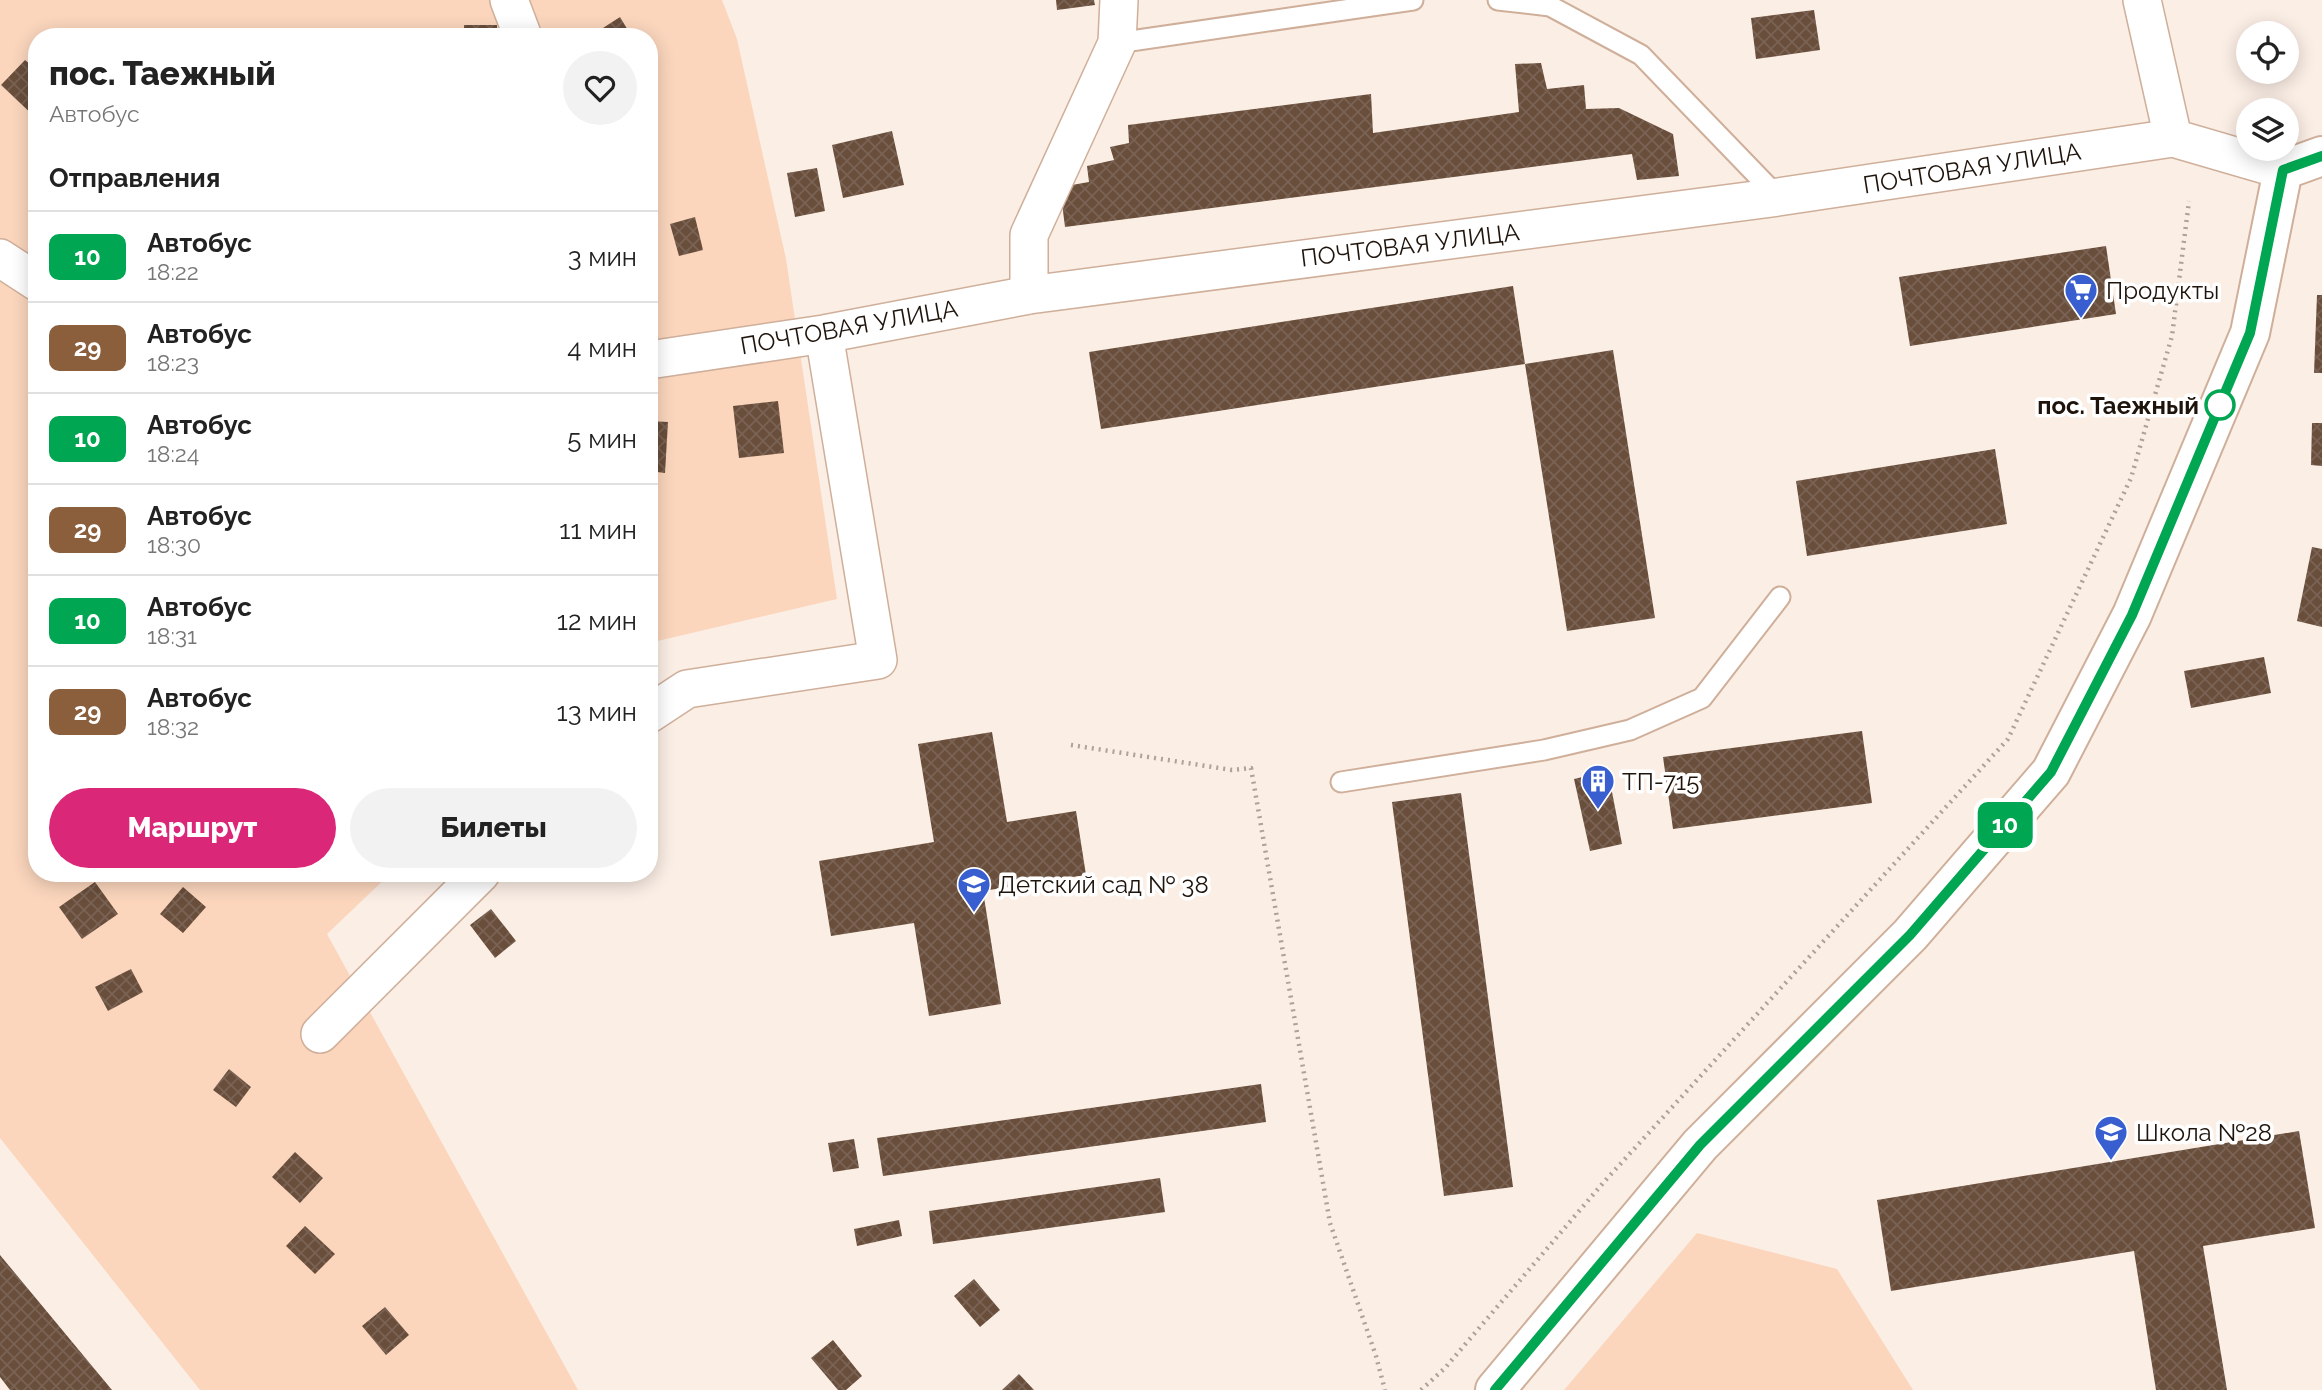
<!DOCTYPE html>
<html lang="ru">
<meta charset="utf-8">
<style>
:root{--surface:#fff;--page:#f2f2f2;--text:#222;--muted:#767676;--line:#e0e0e0;--accent:#db2777}
body{margin:0;font-family:Raleway,sans-serif;background:var(--page);color:var(--text);height:100vh;display:flex;flex-direction:column;font-size:26px;white-space:nowrap}
*{box-sizing:border-box;margin:0}
p{font-size:23px;color:var(--muted)}
.icon{flex:none;width:38px;height:38px;fill:none;stroke:currentColor;stroke-width:2;stroke-linecap:round;stroke-linejoin:round}
.map{position:relative;flex:1;overflow:hidden}
.details{position:absolute;left:28px;top:28px;width:630px;height:854px;display:flex;flex-direction:column;background:var(--surface);border-radius:28px;box-shadow:0 4px 18px #0003}
.details>*{flex:none}
.badge{padding:0 14px;border-radius:10px;font-size:24px;line-height:46px}
.controls{position:absolute;left:2236px;top:21px;display:grid;gap:14px}
.controls a{display:grid;place-items:center;width:63px;height:63px;border-radius:50%;background:var(--surface);box-shadow:0 4px 18px #0003;font-size:35px}
.map>.badge{position:absolute;translate:-50% -50%;box-shadow:0 0 0 4px #fff}
h2{padding:0 21px;font-size:26px;line-height:63px}
.round{display:grid;place-items:center;flex:none;width:74px;height:74px;border-radius:37px;background:var(--page)}
.summary{display:flex;align-items:center;justify-content:space-between;height:119px;padding:0 21px}
h1{font-size:33px;font-weight:800;line-height:52px}
.action{display:flex;gap:14px;margin-top:auto;padding:14px 21px}
.action a{flex:1;height:80px;border-radius:42px;background:var(--accent);color:#fff;font-size:28px;font-weight:800;line-height:80px;text-align:center}
.action a+a{background:var(--page);color:var(--text)}
ul{padding:0;list-style:none}
li{display:flex;align-items:center;gap:21px;height:91px;padding:0 21px;border-top:2px solid var(--line)}
li div{flex:1}
li b{display:block;font-size:26px}
li em{font-style:normal}
li .badge{min-width:77px;font-weight:700;text-align:center}
.map>svg:first-child{display:block}
.green{fill:#fbd6bd}
.building{fill:url(#building-cross-hatch)}
.lines{fill:none;stroke-linecap:round;stroke-linejoin:round}
.lane-casing{stroke:#cfaf9a;stroke-width:23}
.street-casing{stroke:#cfaf9a;stroke-width:40}
.secondary-casing{stroke:#cfaf9a;stroke-width:42}
.path{stroke:#ada198;stroke-width:4.5;stroke-dasharray:2 5;stroke-linecap:butt}
.lane{stroke:#fff;stroke-width:19}
.street{stroke:#fff;stroke-width:37}
.secondary{stroke:#fff;stroke-width:38}
.line-casing{stroke:#fff;stroke-width:16}
.line{stroke:#00a651;stroke-width:10}
.stop-dot{fill:#fff;stroke:#00a651;stroke-width:3.5}
.labels{text-anchor:middle;dominant-baseline:central;stroke-width:7;stroke-linejoin:round;paint-order:stroke}
.street-label{font-size:24px;fill:#1f140c;stroke:#fff}
.poi-label{font-size:24px;fill:#1f140c;stroke:#fff;text-anchor:start}
.stop-label{font-size:24px;font-weight:bold;fill:#1f140c;stroke:#fff;text-anchor:end}
</style>
<div class="map">
<svg width="2322" height="1390" viewBox="0 0 2322 1390">
<defs>
<pattern id="building-cross-hatch" width="8" height="8" patternUnits="userSpaceOnUse" patternTransform="scale(1.75)"><rect width="8" height="8" fill="#694e3b"/><path d="M0 0l8 8M0 8l8-8" fill="none" stroke="#7a6354"/></pattern>
</defs>
<rect width="100%" height="100%" fill="#fbeee5"/>
<path class="green" d="M0,0H722L737,39L786,259L837,599L649,643V37H37V873H391L327,934L578,1390H200L0,1138Z
M1697,1233L1837,1269L1913,1390H1564Z"/>
<path class="building" d="M1056,0H1094L1095,5L1057,10Z
M1814,10L1820,50L1756,59L1751,18Z
M620,17L632,37H589Z
M464,25H497V37H464Z
M25,60L37,70V119L1,85Z
M1541,63L1547,89L1584,85L1586,109L1619,108L1673,134L1679,176L1637,180L1632,154L1065,227L1060,187L1089,182L1087,166L1114,160L1110,147L1129,143L1128,125L1371,94L1373,133L1519,112L1515,64Z
M892,131L904,185L843,198L832,145Z
M817,168L825,211L795,217L787,173Z
M695,217L703,250L679,256L670,224Z
M2106,246L2116,314L1910,346L1899,277Z
M1513,286L1525,364L1101,429L1089,352Z
M2317,295H2322V373H2314Z
M1613,350L1655,618L1567,631L1525,364Z
M778,401L784,453L739,458L733,406Z
M649,421L668,422L665,473L649,471Z
M2312,423H2322V466L2311,465Z
M1995,449L2007,524L1807,556L1796,481Z
M2312,547L2322,549V627L2297,621Z
M2264,657L2271,693L2191,708L2184,671Z
M1862,731L1872,803L1673,829L1663,757Z
M992,732L1007,822L1076,811L1086,875L983,891L1001,1004L929,1016L914,923L831,936L819,861L934,842L918,744Z
M1608,771L1622,844L1590,851L1574,779Z
M1461,793L1513,1187L1444,1196L1392,802Z
M95,882L118,914L82,939L59,907Z
M183,887L206,907L183,933L160,914Z
M491,909L516,941L495,958L470,925Z
M131,969L143,992L108,1011L95,987Z
M229,1069L251,1087L236,1107L213,1090Z
M1261,1084L1266,1122L883,1176L877,1138Z
M2299,1131L2315,1228L2203,1246L2227,1390H2156L2134,1251L1891,1291L1877,1200Z
M854,1139L859,1168L833,1172L828,1143Z
M295,1152L323,1178L300,1203L272,1177Z
M1160,1178L1165,1212L933,1244L929,1211Z
M899,1220L902,1236L857,1246L854,1229Z
M305,1226L335,1254L315,1274L286,1246Z
M0,1255L112,1390H10L0,1377Z
M974,1279L1000,1310L980,1327L954,1296Z
M385,1307L409,1335L386,1355L362,1326Z
M833,1340L862,1376L846,1390H838L811,1358Z
M1019,1374L1034,1390H1002Z"/>
<g class="lines">
<defs>
<path id="lane" d="M1498,0L1550,6L1641,55L1778,197
M1117,43L1413,0
M1341,782L1544,750L1630,730L1702,698L1780,597"/>
<path id="street" d="M509,0L523,37
M2142,0L2173,138L2283,170
M0,258L37,282
M1029,295V235L1117,43L1119,0
M649,360L824,334L1029,295L1778,197L2173,138
M649,714L687,689L878,660L824,334
M320,1034L481,873"/>
<path id="secondary" d="M1495,1390L1700,1145L1910,935L2051,772L2132,615L2250,333L2283,170L2322,156"/>
</defs>
<use href="#lane" class="lane-casing"/>
<use href="#street" class="street-casing"/>
<use href="#secondary" class="secondary-casing"/>
<path class="path" d="M1071,745L1232,770L1251,768L1330,1223L1376,1356L1385,1390
M1421,1390L1445,1368L1603,1183L2008,739L2131,478L2172,336L2189,201"/>
<use href="#lane" class="lane"/>
<use href="#street" class="street"/>
<use href="#secondary" class="secondary"/>
</g>
<g class="lines">
<defs>
<path id="line" d="M1495,1390L1700,1145L1910,935L2051,772L2132,615L2250,333L2283,170L2322,156"/>
</defs>
<use href="#line" class="line-casing"/>
<use href="#line" class="line"/>
</g>
<defs>
<symbol id="supermarket-pin" viewBox="-11 -11 22 30"><path d="M0 17L-7.5 6A9.5 9.5 0 1 1 7.5 6Z" fill="#385ecf" stroke="#fff"/><path d="M-6-5.5h2.5l.6 2H6L4.5 2H-2.5L-4.4-4H-6ZM-1.5 3.2a1.3 1.3 0 1 0 .1 0ZM3 3.2a1.3 1.3 0 1 0 .1 0Z" fill="#fff"/></symbol>
<symbol id="building-pin" viewBox="-11 -11 22 30"><path d="M0 17L-7.5 6A9.5 9.5 0 1 1 7.5 6Z" fill="#385ecf" stroke="#fff"/><path d="M-4-6H4V6H1V3H-1V6H-4ZM-2.5-4.3h1.7v1.8h-1.7ZM.8-4.3h1.7v1.8H.8ZM-2.5-1h1.7V.8h-1.7ZM.8-1h1.7V.8H.8Z" fill="#fff"/></symbol>
<symbol id="school-pin" viewBox="-11 -11 22 30"><path d="M0 17L-7.5 6A9.5 9.5 0 1 1 7.5 6Z" fill="#385ecf" stroke="#fff"/><path d="M0-5L7-2L0 1L-7-2ZM-4 1L0 2.5L4 1V4Q0 6-4 4Z" fill="#fff"/></symbol>
</defs>
<g fill-rule="evenodd">
<use href="#supermarket-pin" x="2062" y="271" width="38" height="52"/>
<use href="#building-pin" x="1579" y="762" width="38" height="52"/>
<use href="#school-pin" x="955" y="865" width="38" height="52"/>
<use href="#school-pin" x="2092" y="1113" width="38" height="52"/>
</g>
<circle class="stop-dot" cx="2220" cy="405" r="14"/>
<g class="labels">
<g class="street-label">
<text transform="translate(1972 168) rotate(-9)">ПОЧТОВАЯ УЛИЦА</text>
<text transform="translate(1410 245) rotate(-7)">ПОЧТОВАЯ УЛИЦА</text>
<text transform="translate(849 327) rotate(-10)">ПОЧТОВАЯ УЛИЦА</text>
</g>
<g class="poi-label">
<text x="2106" y="290">Продукты</text>
<text x="1622" y="781">ТП-715</text>
<text x="998" y="884">Детский сад № 38</text>
<text x="2136" y="1132">Школа №28</text>
</g>
<g class="stop-label">
<text x="2199" y="405">пос. Таежный</text>
</g>
</g>
</svg>
<div class="controls">
<a><svg class="icon" aria-label="locate" viewBox="0 0 24 24"><circle cx="12" cy="12" r="6"/><path d="M12 2v4M12 18v4M2 12h4M18 12h4"/></svg></a>
<a><svg class="icon" aria-label="layers" viewBox="0 0 24 24"><path d="M12 4l9 5-9 5-9-5zM3 14l9 5 9-5"/></svg></a>
</div>
<b class="badge" style="left:2005px;top:825px;background:#00a651;color:#fff">10</b>
<section class="details">
<div class="summary"><div><h1>пос. Таежный</h1><p>Автобус</p></div><a class="round"><svg class="icon" aria-label="heart" viewBox="0 0 24 24"><path d="M12 20l-8-8c-3-5 5-10 8-4 3-6 11-1 8 4z"/></svg></a></div>
<h2>Отправления</h2>
<ul>
<li><span class="badge" style="background:#00a651;color:#fff">10</span><div><b>Автобус</b><p>18:22</p></div><em>3 мин</em></li>
<li><span class="badge" style="background:#8b5e3c;color:#fff">29</span><div><b>Автобус</b><p>18:23</p></div><em>4 мин</em></li>
<li><span class="badge" style="background:#00a651;color:#fff">10</span><div><b>Автобус</b><p>18:24</p></div><em>5 мин</em></li>
<li><span class="badge" style="background:#8b5e3c;color:#fff">29</span><div><b>Автобус</b><p>18:30</p></div><em>11 мин</em></li>
<li><span class="badge" style="background:#00a651;color:#fff">10</span><div><b>Автобус</b><p>18:31</p></div><em>12 мин</em></li>
<li><span class="badge" style="background:#8b5e3c;color:#fff">29</span><div><b>Автобус</b><p>18:32</p></div><em>13 мин</em></li>
</ul>
<div class="action"><a>Маршрут</a><a>Билеты</a></div>
</section>
</div>
